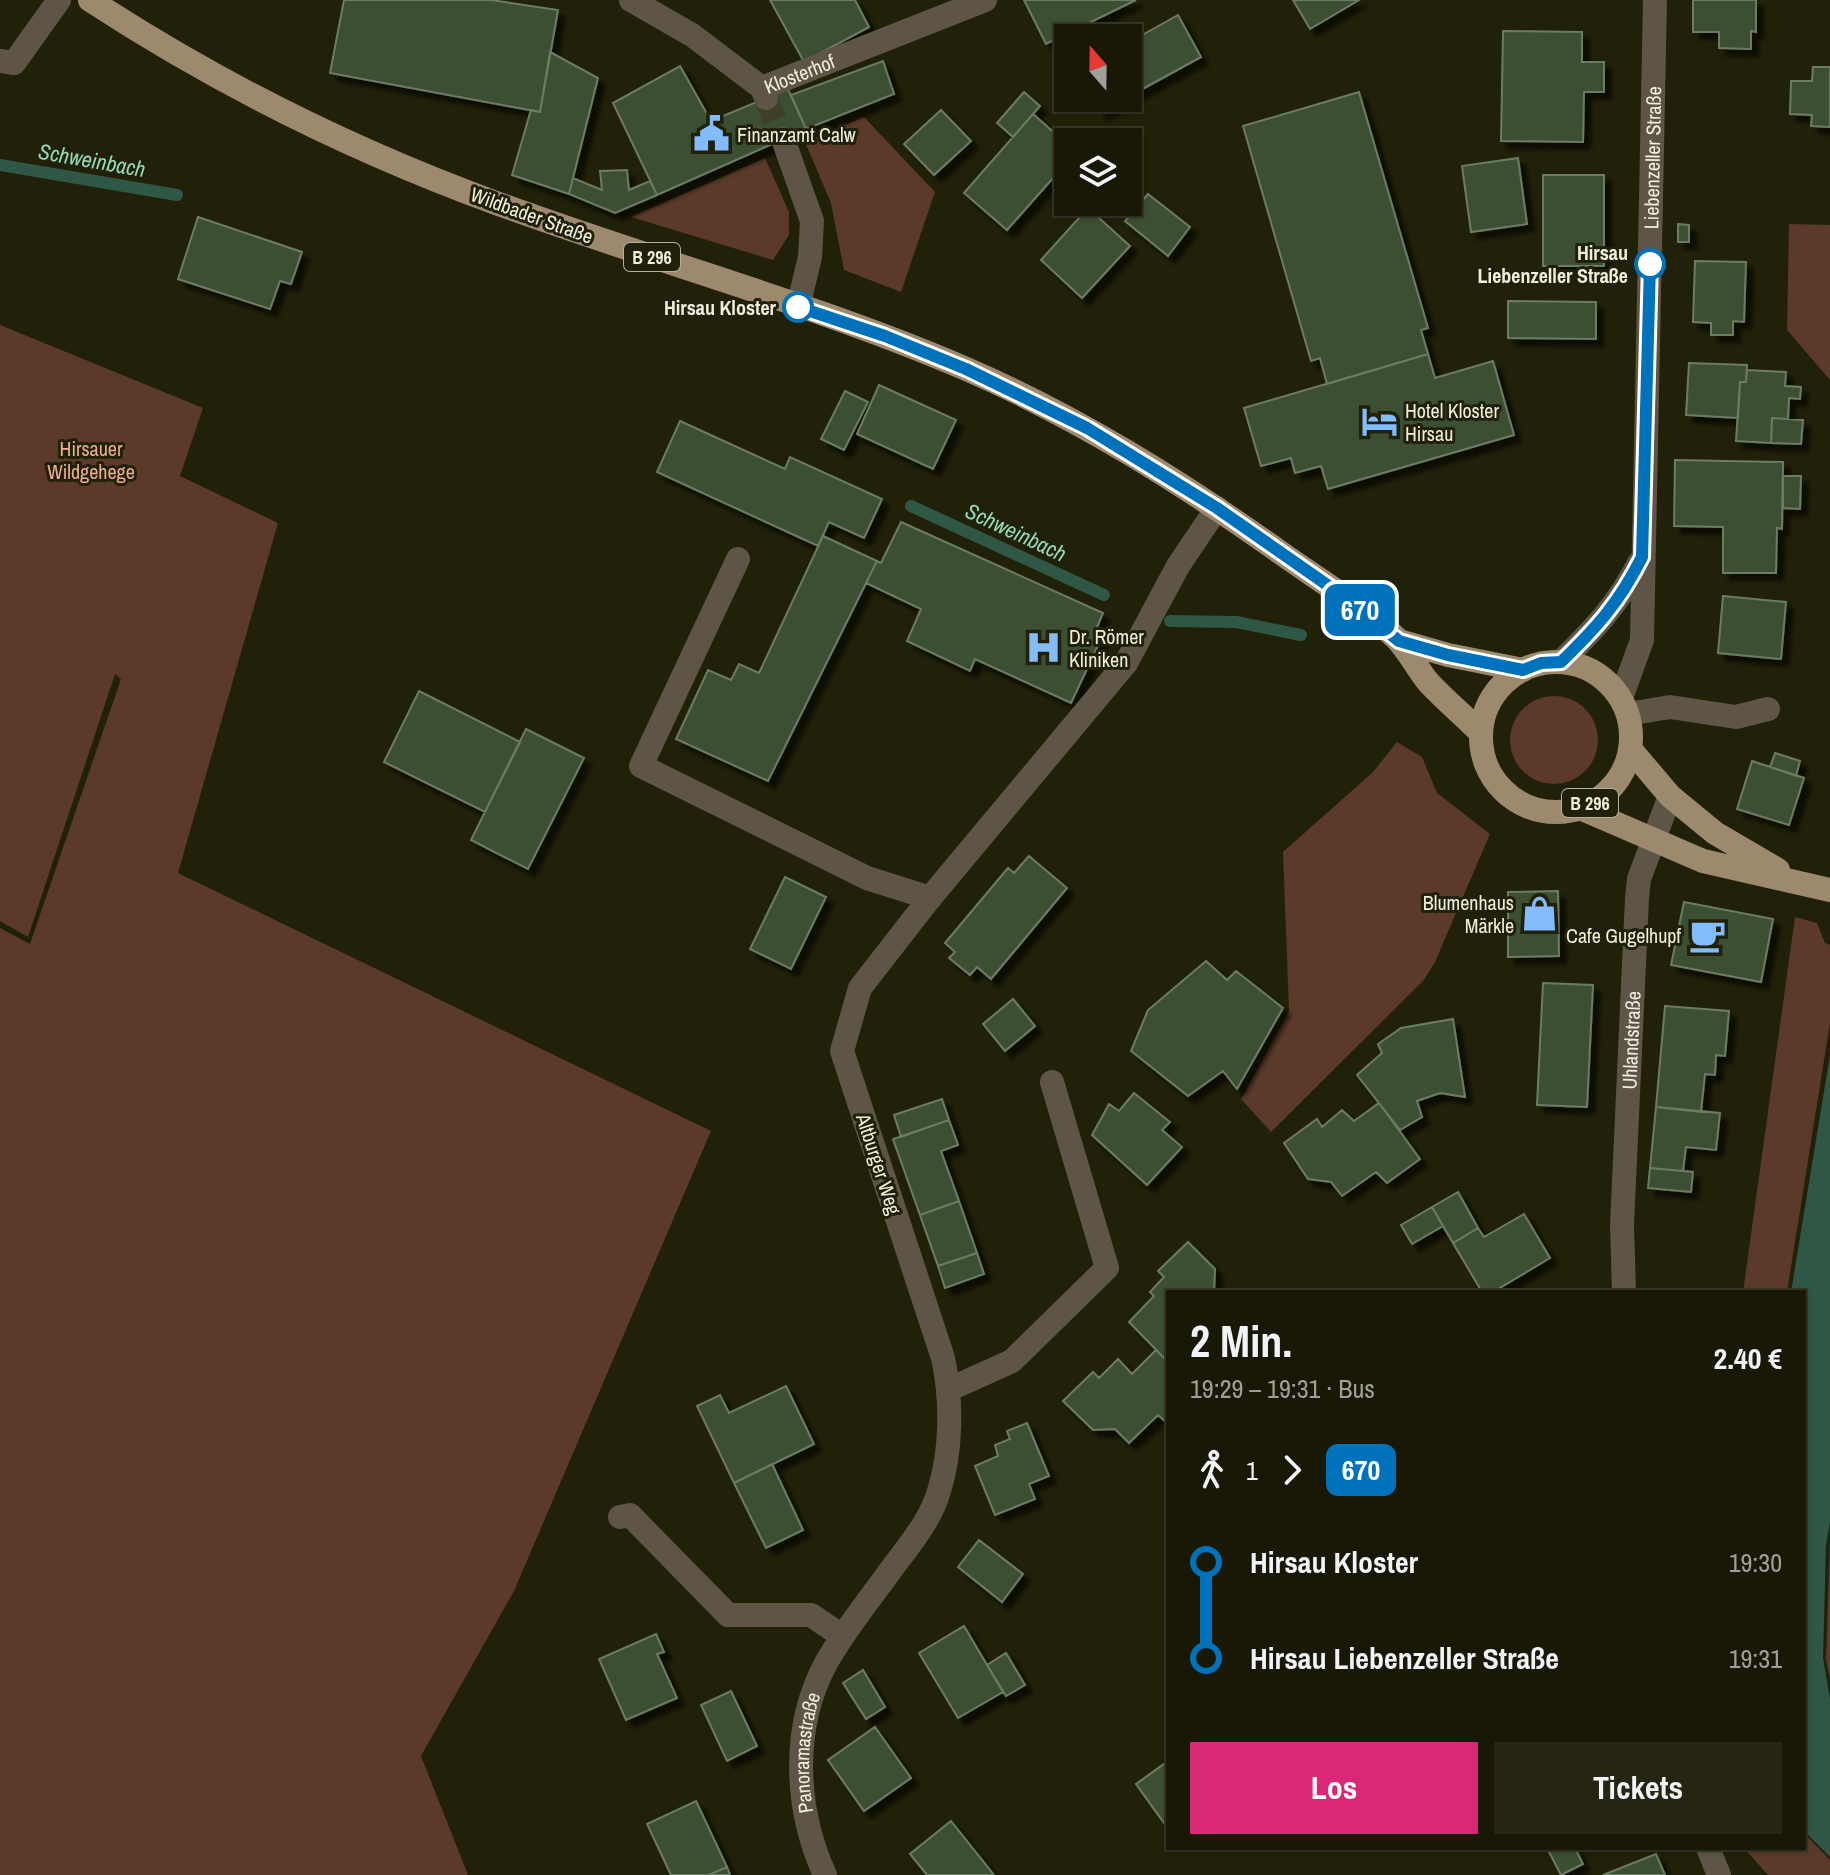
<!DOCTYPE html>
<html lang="de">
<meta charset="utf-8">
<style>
:root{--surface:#191806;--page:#262514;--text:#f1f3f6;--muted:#9fa09b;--line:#373728;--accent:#db2777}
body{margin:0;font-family:"Archivo Narrow",sans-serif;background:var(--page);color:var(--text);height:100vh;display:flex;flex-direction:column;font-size:30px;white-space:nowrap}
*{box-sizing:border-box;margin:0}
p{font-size:26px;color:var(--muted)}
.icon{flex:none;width:44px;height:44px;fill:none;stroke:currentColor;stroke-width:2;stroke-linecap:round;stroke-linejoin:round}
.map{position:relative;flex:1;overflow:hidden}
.panel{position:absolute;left:1166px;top:1290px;width:640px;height:560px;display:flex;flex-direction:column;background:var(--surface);border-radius:0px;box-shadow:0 2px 6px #0004,0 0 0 2px var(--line)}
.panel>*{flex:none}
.badge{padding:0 16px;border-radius:12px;font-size:28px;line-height:52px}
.needle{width:52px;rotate:340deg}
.buttons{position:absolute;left:1054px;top:24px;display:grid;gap:16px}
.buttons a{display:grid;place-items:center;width:88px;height:88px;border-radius:0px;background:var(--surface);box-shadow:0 2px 6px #0004,0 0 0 2px var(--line);font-size:40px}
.map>.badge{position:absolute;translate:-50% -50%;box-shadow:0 0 0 4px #fff}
.legs{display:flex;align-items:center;gap:12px;height:88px;padding:0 24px;font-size:26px}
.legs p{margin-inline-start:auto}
.headline{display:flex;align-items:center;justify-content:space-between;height:136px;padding:0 24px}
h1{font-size:44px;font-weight:700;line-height:60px}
.action{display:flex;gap:16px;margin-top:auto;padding:16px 24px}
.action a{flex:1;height:92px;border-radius:0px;background:var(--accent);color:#fff;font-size:32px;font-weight:700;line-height:92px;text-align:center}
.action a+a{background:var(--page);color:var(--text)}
ul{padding:0 24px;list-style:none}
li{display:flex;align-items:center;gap:28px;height:96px;font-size:30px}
li i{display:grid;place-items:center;width:12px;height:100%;margin:0 10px;background:currentColor}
li i::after{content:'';width:20px;height:20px;margin:-10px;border:6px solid;border-radius:50%;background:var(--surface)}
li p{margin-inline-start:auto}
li:first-child i{background:linear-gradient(#0000 50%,currentColor 0)}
li:last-child i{background:linear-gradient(currentColor 50%,#0000 0)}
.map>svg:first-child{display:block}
.green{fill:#5b3a29}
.water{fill:#2f5746}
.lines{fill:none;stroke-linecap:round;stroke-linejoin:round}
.stream{stroke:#2f5746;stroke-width:12}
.building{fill:#3c5031;stroke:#6c7c64;stroke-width:2;filter:url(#shadow)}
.minor-tunnel{stroke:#403f28;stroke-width:24;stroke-dasharray:24 12;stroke-linecap:butt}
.minor{stroke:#5e5547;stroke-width:24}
.major{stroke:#9d8a6e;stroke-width:24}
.line-1-casing{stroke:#fff;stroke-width:18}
.line-1{stroke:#0072bc;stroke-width:12}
.stop-1-dot{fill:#fff;stroke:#0072bc;stroke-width:4}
.labels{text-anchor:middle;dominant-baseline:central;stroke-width:6;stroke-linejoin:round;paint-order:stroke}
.shield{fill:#212008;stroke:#b0b09e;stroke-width:2}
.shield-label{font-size:18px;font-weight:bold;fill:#eeeedf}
.street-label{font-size:20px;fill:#eeeedf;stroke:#212008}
.poi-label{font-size:20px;fill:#eeeedf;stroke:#212008;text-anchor:start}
.stop-label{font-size:20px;font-weight:bold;fill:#eeeedf;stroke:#212008;text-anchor:end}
.park-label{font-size:20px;fill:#edaf8f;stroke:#212008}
.water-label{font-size:22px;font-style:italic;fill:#93daba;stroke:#212008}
</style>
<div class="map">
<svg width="1830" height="1875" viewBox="0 0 1830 1875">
<defs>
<filter id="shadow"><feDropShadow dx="7" dy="7" stdDeviation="2" flood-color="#0009"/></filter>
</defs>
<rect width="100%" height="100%" fill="#212008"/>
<path class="green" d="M864,117L935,192L901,292L844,270L831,203L805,142Z
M765,158L789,212V235L773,260L631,217Z
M1789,224L1830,225V380L1787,330Z
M0,325L203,408L180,476L278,523L178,873L711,1131L514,1591L421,1756L468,1875H0V928L30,944L121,679L115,674L28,937L0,921Z
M1510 740a44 44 0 1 1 88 0a44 44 0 1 1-88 0Z
M1397,742L1422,757L1437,793L1490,834L1435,962L1424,980L1271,1132L1241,1099L1289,1011L1283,852L1373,772Z
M1795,917L1817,923L1825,943L1830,945V1023L1787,1292H1743Z
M1830,1537V1680L1826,1659Z
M1804,1833L1830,1860V1875H1768L1744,1848H1804Z"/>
<path class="water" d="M1830,1055V1522L1826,1545L1823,1658L1830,1699V1857L1807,1834L1804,1826V1292H1791Z"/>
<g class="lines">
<path class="stream" d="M0,165L177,195
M911,506L1104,595
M1170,621L1236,622L1301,635"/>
</g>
<path class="building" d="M344,0H491L558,10L540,112L330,73Z
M770,0H855L869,27L804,62Z
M1024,0H1136L1046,44Z
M1293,0H1359L1310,29Z
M1693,0H1756V32L1751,31V49L1719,48V32H1693Z
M1178,15L1201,57L1128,97V43Z
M1503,31L1582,32V62H1604V92H1584L1583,142L1501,141Z
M550,52L598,78L569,194L512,175L531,110L540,112Z
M883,61L894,94L806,129L791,95Z
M680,66L711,121L788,89L806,129L657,195L613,103Z
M1813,67H1830V127L1811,126L1812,115L1790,114L1791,81H1812Z
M1024,92L1040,106L1013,137L997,123Z
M1359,92L1428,328L1421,330L1428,354L1327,384L1320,358L1311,361L1243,126Z
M1093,98H1127L1101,113Z
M941,110L971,141L934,175L904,144Z
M1033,114L1068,145V161L1007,230L964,193Z
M1518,158L1527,224L1471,232L1462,166Z
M627,170L629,190L650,181L657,195L615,213L569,194L573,178L602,190L600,171Z
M1543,175H1604V266H1543Z
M1148,194L1190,227L1168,256L1125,221Z
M1088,208L1130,246L1082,298L1041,260Z
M198,217L302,252L291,284L280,281L270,309L178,279Z
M1678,224L1689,225V242H1678Z
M1695,261L1746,262L1744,322L1733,321V335H1711V323L1693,322Z
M1508,301L1596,302V339L1508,338Z
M1428,354L1435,378L1493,361L1514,435L1328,489L1321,466L1295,473L1291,458L1261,466L1244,408Z
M1689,363L1747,365L1746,382H1740L1738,418L1686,415Z
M1747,370L1786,372L1785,386L1801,387L1800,399L1789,398L1788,419L1772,418L1771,443L1736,441L1740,382H1746Z
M879,385L956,420L933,469L857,434Z
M845,391L868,402L844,450L821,439Z
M1772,418L1803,420L1801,444L1771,443Z
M680,421L785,469L790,457L882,499L864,538L829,522L818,546L657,472Z
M1675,460L1783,462L1782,529L1777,528L1776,573H1723V527L1674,526Z
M1783,476H1801L1800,509L1783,508Z
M901,522L1103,613L1095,632L1103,635L1071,703L975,659L970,671L907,641L921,609L866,583L877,561L881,563Z
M823,536L877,561L768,781L676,739L708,670L731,680L739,664L759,673Z
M1723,596L1786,602L1781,659L1718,653Z
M419,691L520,742L485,812L384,762Z
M526,729L584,758L528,869L471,840Z
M1775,753L1800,761L1796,776L1770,767Z
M1752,761L1804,778L1789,825L1737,809Z
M1029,856L1067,888L991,979L977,967L970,975L949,958L955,952L945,943L1008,868L1014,873Z
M785,877L826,897L791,969L750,949Z
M1558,891L1559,956L1508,957V892Z
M1684,902L1773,919L1761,982L1671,965Z
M1206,961L1227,980L1236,971L1283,1008L1237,1089L1223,1071L1188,1096L1131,1051L1148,1010Z
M1543,983L1593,985L1587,1107L1537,1105Z
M1013,999L1035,1026L1005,1051L983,1024Z
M1665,1006L1729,1011L1725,1056L1716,1055L1715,1075L1705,1074L1701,1112L1656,1107Z
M1453,1019L1465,1097L1440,1093L1417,1101L1422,1117L1400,1130L1357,1075L1382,1053L1378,1044L1401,1028Z
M1134,1093L1170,1122L1162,1130L1182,1147L1147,1185L1092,1135L1109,1104L1119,1111Z
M942,1099L949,1120L901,1137L894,1115Z
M1379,1103L1420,1159L1387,1183L1376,1172L1342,1196L1331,1182L1308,1179L1284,1143L1317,1119L1322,1127L1342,1110L1354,1121Z
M1656,1107L1720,1113L1716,1150L1686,1147L1683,1171L1650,1168Z
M949,1120L958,1145L941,1151L959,1201L920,1215L893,1139Z
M1650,1168L1693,1172L1691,1192L1648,1188Z
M1458,1192L1478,1228L1453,1243L1432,1207Z
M959,1201L977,1253L938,1266L920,1215Z
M1432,1207L1443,1226L1412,1244L1401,1225Z
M1524,1214L1550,1258L1493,1292H1482L1453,1243L1478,1228L1484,1237Z
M1188,1242L1215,1269L1214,1292H1168V1362L1129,1322L1154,1296L1150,1292L1164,1277L1158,1271Z
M977,1253L984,1274L945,1288L938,1266Z
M1156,1350L1168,1362V1424L1158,1415L1129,1443L1115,1429L1093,1430L1063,1401L1093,1372L1099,1378L1118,1359L1132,1374Z
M786,1386L814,1444L734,1483L697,1406L720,1395L729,1413Z
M1027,1423L1049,1476L1029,1484L1035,1499L995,1515L975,1466L998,1456L995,1445L1010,1439L1007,1431Z
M772,1464L803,1530L766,1548L734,1483Z
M979,1540L1023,1574L1002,1602L958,1567Z
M964,1626L1003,1692L958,1718L919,1653Z
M656,1634L664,1652L657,1654L677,1698L626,1720L599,1659Z
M1006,1653L1025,1685L1006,1696L987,1665Z
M863,1670L885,1707L866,1719L843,1683Z
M731,1691L757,1746L727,1761L701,1705Z
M875,1727L911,1778L864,1811L828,1760Z
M1168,1761V1820L1164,1823L1136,1784Z
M696,1801L727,1867L709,1875H671L647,1824Z
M951,1821L994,1875H927L910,1854Z
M1547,1848H1575L1583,1864L1561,1875Z
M1656,1854L1665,1875H1603Z
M727,1867L730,1875H709Z"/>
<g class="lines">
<path class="minor-tunnel" d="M766,98L783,139"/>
<g class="minor">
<path d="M631,0L692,35L762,88L766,98"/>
<path d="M0,61L14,63L59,0"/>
<path id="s1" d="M762,88L985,0"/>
<path d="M783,139L812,221L810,257L798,307"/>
<path d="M738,559L641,766L867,878L930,898"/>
<path d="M1561,662C1594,629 1617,606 1639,563"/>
<path id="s2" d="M1621,698L1642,640L1655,0"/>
<path d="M1628,714L1670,707L1736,717L1768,709"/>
<path id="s3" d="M1624,1292L1622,1225L1637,898L1639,879L1670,796"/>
<path d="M950,1389L1012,1361L1107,1268L1052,1082"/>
<path d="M620,1517L630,1515L728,1615H811L842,1636"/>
<path d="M1708,1848L1719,1875"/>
<path id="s4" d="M825,1875C795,1809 791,1728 826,1663C843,1633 864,1606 885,1578C904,1551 930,1523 939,1491C952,1449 952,1400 943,1358L842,1051L860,988L930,898L1126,663L1178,566L1217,508"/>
</g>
<path class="major" d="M90,0C217,83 354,151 496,203C651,260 812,303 964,368C1076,416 1181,482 1281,553C1319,580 1362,606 1396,638C1409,651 1417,669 1429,683C1446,701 1464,716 1481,733
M1399,641L1448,655L1523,670
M1481 737a75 75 0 1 1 150 0a75 75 0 1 1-150 0Z
M1631,750L1670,796L1715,833L1778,870
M1580,808L1703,861L1830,890"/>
</g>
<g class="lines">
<defs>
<path id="line-1" d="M798,307L885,336L966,369L1087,428L1217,508L1343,596L1399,641L1448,655L1523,670L1541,663L1561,662C1597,627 1619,603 1642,557L1650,264"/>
</defs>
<use href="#line-1" class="line-1-casing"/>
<use href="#line-1" class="line-1"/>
</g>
<defs>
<symbol id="civic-bare" viewBox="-9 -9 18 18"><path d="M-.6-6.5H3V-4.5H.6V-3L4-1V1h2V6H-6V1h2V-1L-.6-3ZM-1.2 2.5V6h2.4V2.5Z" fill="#83bcfb" stroke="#212008" stroke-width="2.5" paint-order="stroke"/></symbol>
<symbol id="hotel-bare" viewBox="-9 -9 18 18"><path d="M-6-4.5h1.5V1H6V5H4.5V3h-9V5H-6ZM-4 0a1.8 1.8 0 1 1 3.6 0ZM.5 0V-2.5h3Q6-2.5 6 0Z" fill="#83bcfb" stroke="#212008" stroke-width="2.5" paint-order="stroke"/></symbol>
<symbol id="hospital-bare" viewBox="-9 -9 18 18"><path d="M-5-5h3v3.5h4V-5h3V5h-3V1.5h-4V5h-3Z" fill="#83bcfb" stroke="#212008" stroke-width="2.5" paint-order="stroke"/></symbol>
<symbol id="shop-bare" viewBox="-9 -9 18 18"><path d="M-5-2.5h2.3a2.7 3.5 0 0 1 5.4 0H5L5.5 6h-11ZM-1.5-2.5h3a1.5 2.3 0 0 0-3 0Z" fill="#83bcfb" stroke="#212008" stroke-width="2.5" paint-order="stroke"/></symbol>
<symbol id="cafe-bare" viewBox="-9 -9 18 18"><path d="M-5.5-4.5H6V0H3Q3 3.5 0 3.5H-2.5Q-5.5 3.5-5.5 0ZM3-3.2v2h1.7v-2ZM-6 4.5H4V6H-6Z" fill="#83bcfb" stroke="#212008" stroke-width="2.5" paint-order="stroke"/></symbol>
</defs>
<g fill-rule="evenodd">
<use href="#civic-bare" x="686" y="108" width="51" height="51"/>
<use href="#hotel-bare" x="1354" y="396" width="51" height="51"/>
<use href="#hospital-bare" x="1018" y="622" width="51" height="51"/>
<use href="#shop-bare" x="1514" y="888" width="51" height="51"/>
<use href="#cafe-bare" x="1682" y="910" width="51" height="51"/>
</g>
<g class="stop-1-dot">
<circle cx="1650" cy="264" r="14"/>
<circle cx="798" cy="307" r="14"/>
</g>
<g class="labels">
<g class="shield">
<rect x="624" y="243" width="56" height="28" rx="6"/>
<rect x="1562" y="789" width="56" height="28" rx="6"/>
</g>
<g class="shield-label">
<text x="652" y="257">B 296</text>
<text x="1590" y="803">B 296</text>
</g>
<g class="street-label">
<text stroke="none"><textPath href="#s1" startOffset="40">Klosterhof</textPath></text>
<text stroke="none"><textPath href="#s2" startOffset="544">Liebenzeller Straße</textPath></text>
<text transform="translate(532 215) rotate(20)">Wildbader Straße</text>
<text stroke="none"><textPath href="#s3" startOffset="252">Uhlandstraße</textPath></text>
<text transform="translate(879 1164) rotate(72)">Altburger Weg</text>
<text stroke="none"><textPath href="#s4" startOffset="126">Panoramastraße</textPath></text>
</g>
<g class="poi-label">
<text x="737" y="134">Finanzamt Calw</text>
<text x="1405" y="410">Hotel Kloster<tspan x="1405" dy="23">Hirsau</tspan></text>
<text x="1069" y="636">Dr. Römer<tspan x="1069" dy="23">Kliniken</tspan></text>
<text x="1514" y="902" text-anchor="end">Blumenhaus<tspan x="1514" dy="23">Märkle</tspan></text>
<text x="1681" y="935" text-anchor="end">Cafe Gugelhupf</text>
</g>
<g class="stop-label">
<text x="1628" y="252">Hirsau<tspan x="1628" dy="23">Liebenzeller Straße</tspan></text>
<text x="776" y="307">Hirsau Kloster</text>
</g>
<g class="park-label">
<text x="91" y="448">Hirsauer<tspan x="91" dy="23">Wildgehege</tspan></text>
</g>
<g class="water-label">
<text transform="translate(92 160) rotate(10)">Schweinbach</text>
<text transform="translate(1016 532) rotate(25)">Schweinbach</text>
</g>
</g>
</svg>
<div class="buttons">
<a><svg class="needle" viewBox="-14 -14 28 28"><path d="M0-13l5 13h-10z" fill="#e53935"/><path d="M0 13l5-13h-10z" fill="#9fa09b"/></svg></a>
<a><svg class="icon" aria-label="layers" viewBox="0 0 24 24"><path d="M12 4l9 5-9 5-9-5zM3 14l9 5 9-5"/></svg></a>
</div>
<b class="badge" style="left:1360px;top:610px;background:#0072bc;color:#fff">670</b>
<section class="panel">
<div class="headline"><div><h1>2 Min.</h1><p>19:29 – 19:31 · Bus</p></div><b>2.40 €</b></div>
<div class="legs"><svg class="icon" aria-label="walk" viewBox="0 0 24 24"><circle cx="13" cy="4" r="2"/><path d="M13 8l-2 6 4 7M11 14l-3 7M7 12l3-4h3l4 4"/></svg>1<svg class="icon" aria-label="forward" viewBox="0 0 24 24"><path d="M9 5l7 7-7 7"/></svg><b class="badge" style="background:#0072bc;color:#fff">670</b></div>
<ul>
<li><i style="color:#0072bc"></i><b>Hirsau Kloster</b><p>19:30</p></li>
<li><i style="color:#0072bc"></i><b>Hirsau Liebenzeller Straße</b><p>19:31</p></li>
</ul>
<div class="action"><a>Los</a><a>Tickets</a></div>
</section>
</div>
